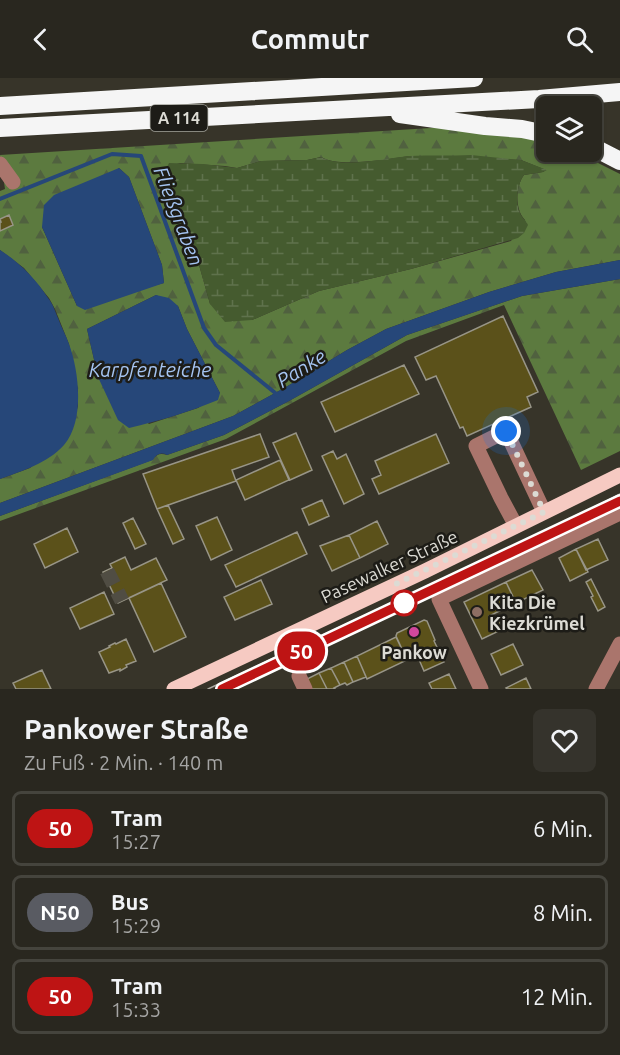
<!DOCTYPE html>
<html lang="de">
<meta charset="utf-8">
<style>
:root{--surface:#29271f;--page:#35332c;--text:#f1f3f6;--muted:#a5a5a4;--line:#45443d}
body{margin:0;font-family:Ubuntu,sans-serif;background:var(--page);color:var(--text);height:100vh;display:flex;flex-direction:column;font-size:22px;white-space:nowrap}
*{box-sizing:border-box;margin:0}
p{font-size:20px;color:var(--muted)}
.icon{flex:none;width:33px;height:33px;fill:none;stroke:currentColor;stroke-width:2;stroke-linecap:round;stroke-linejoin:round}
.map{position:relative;height:611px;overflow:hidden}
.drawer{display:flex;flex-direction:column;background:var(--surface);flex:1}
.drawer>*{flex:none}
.badge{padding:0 12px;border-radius:20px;font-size:21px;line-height:39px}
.tools{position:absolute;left:536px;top:18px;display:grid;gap:12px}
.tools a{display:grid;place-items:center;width:66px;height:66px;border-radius:9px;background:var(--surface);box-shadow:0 2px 4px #0004,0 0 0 2px var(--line);font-size:30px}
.you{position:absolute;width:30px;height:30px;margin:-15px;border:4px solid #fff;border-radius:50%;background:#1a73e8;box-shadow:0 0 0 9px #1a73e833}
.map>.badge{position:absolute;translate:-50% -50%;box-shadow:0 0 0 3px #fff}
.round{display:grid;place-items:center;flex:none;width:63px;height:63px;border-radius:9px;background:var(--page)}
.overview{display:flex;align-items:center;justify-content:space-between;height:102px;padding:0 24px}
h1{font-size:28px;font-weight:700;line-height:45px}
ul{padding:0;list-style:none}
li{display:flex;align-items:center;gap:18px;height:75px;margin:0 12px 9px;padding:0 12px;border:3px solid var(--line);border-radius:9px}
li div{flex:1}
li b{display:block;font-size:22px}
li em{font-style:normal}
li .badge{min-width:66px;font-weight:700;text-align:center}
header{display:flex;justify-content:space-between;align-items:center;height:78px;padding:0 24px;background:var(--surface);font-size:27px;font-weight:700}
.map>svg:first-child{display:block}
.forest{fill:url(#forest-firs);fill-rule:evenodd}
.wetland{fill:url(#wetland-marsh)}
.water{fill:#264779}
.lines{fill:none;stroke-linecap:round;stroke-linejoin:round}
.stream{stroke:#264779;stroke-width:4}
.building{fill:#5b511a;stroke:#989587;stroke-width:1.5}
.minor-tunnel{stroke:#504d43;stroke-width:15;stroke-dasharray:15 8;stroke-linecap:butt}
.minor{stroke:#aa756c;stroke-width:15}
.major{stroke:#f6cac2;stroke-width:15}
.highway{stroke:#f5f5f5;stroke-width:18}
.tram{stroke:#acaaa2;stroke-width:1.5}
.line-casing{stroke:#fff;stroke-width:14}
.line{stroke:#be1414;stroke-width:9}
.walk{stroke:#dcdbd4;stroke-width:6;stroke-dasharray:0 10.8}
.stop-dot{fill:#fff;stroke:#be1414;stroke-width:3}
.education-dot{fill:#8d6e63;stroke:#1d1c17;stroke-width:2}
.hotel-dot{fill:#d1479c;stroke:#1d1c17;stroke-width:2}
.labels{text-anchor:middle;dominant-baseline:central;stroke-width:5;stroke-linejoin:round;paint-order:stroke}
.shield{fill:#1d1c17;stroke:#a3a29b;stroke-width:1.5}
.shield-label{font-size:16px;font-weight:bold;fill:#dcdbd4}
.street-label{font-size:18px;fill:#dcdbd4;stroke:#1d1c17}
.poi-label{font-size:18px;font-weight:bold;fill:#dcdbd4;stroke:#1d1c17;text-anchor:start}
.water-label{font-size:20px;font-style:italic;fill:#a5c4f2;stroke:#1d1c17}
</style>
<header><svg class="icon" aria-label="back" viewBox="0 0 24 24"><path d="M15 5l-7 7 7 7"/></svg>Commutr<svg class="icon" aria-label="search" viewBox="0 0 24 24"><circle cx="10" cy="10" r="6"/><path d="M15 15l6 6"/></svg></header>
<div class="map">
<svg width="620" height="611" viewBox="0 0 620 611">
<defs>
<pattern id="forest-firs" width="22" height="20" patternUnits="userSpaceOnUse" patternTransform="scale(1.5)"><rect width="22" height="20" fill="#5c7a3f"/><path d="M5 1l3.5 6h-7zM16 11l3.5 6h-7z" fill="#50613f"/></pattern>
<pattern id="wetland-marsh" width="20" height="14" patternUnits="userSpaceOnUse" patternTransform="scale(1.5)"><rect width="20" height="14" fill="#455b2f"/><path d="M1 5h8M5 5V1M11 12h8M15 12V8" fill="none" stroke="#5f724c"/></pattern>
</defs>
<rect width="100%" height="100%" fill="#373429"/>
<path class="forest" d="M447,49L546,63V74H576L620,96V182L556,194L489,214L386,251L347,272L286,309L233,338L0,425V401L30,390L71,354L78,328V312L69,266L55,231L49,220L24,190L0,172V113L5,111L0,77ZM410,78L521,82L546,92L543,94L524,97C515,109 515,132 525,142L511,163L411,191L319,213L252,242L210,226L192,162L167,89L180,85L225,88L237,90L261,83L307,82L321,79C340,90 388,81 410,78ZM119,90L129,99L162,187L164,205L77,228L42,149ZM156,217L178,228L187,251L220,315L198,330L149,346L98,299L87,251Z
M620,201V373L581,392L504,227L406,263L226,361L0,443V438L152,382C157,376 160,375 167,377L224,357L289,323L407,257L522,218Z"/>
<path class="wetland" d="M471,77L521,82L547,92L543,94L524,97C517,106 515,125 520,135C522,140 526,142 528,147L524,155L518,160L411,191L319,213L252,242L225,244L210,226L192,162L167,89L169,85L203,86L237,90L261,83L307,82L321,79C341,91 387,80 409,78C430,77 450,78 471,77Z"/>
<path class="water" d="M119,90L129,99L162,187L164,205L85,232L77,228L42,149L44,127L54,117Z
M0,172C19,184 36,201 48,220C53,226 55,233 58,240C61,249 66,257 69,266C79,293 85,343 64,367C48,385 22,393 0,401Z
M620,182V201L522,218L407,257L289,323L224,357L167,377C161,374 156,376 153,382L0,438V425L233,338L286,309L347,272L386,251L489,214L556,194Z
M156,217L169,220L178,228L187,251L220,315L218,322C189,334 159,343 129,350L118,342L98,299L87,251Z"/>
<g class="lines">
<path class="stream" d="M0,121L112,76L141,78L204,250L216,267L279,318"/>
</g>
<path class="building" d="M9,137L13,147L0,153V144H1L0,141Z
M503,238L538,314L527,319L531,329L467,358L463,349L460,350L436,298L426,302L415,279Z
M404,287L419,316L335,354L321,324Z
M296,355L312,392L290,402L273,365Z
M260,356L269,379L232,392L236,403L157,431L143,396Z
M436,356L449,385L379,416L372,401L381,397L375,383Z
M333,373L337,381L346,376L364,416L344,426L322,378Z
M280,382L289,402L245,422L236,402Z
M322,422L329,438L309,447L302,431Z
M168,427L184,461L173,466L157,431Z
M217,439L232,472L211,482L196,448Z
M133,440L146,466L135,471L123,445Z
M377,443L388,466L360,480L349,457Z
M67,450L78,474L45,490L34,466Z
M297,454L307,476L236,509L225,487Z
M349,457L360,480L332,493L320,468Z
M598,461L608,482L586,492L576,471Z
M576,471L588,494L570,503L559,480Z
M125,479L131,492L156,480L167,502L118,525L103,494L112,490L110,486Z
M532,492L543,512L516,525L506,504Z
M591,501L605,529L598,533L591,519L593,518L586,504Z
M261,502L272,526L235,542L224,519Z
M506,504L516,525L489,538L492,543L498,540L503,551L482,561L464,524Z
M161,505L186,559L154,574L129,520Z
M104,514L114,536L80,551L70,530Z
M424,542L427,543L435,562L434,563L444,584L424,593L417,577L407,582L396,558L397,555Z
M396,559L407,582L367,601L357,578Z
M126,561L136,583L126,587L127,589L120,593V591L109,595L99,574L110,569L109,568L115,565L116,566Z
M513,566L523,587L501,597L491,576Z
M357,578L366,599L353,604L344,584Z
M344,584L353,604L347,607L345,605L340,607L331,590Z
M331,590L340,607L334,610L335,611H327L319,595Z
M42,592L51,611H16L13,605Z
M319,595L327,611H311L307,601Z
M449,596L456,611H432L429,605Z
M526,600L531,611H507L506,610Z"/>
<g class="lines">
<path class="minor-tunnel" d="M107,493L122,523"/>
<path class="minor" d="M0,86L13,104
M516,448L501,420L476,368L506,353L544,434
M299,598L305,611
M481,611L439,521L620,435
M596,611L620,566"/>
<path class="major" d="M174,611L425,493L620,397"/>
<path class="highway" d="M0,28L474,0
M400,36L485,48L522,51L546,56
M0,50L539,21L620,14
M591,68L620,83"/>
<path class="tram" d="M208,611L587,433L620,416"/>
</g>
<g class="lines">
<defs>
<path id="line" d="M222,611L620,423"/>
</defs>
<use href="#line" class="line-casing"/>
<use href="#line" class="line"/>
<path class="walk" d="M404,525L396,506L544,434L506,353"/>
</g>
<circle class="stop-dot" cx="404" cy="525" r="12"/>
<circle class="education-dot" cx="477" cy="534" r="6"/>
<circle class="hotel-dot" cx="414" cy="554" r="6"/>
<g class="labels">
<rect class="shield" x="150.5" y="27" width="57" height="26" rx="4.5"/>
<g class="shield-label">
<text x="179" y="40">A 114</text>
</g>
<g class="street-label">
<text transform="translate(389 488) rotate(-25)">Pasewalker Straße</text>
</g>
<g class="poi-label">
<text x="489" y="524">Kita Die<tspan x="489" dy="21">Kiezkrümel</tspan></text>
<text x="414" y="574" text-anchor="middle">Pankow</text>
</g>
<g class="water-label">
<text transform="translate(179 138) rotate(69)">Fließgraben</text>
<text transform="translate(301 290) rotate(-32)">Panke</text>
<text x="150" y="291">Karpfenteiche</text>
</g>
</g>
</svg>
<div class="tools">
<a><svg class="icon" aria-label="layers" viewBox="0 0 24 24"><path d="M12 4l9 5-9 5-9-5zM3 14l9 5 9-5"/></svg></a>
</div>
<div class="you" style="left:506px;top:353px"></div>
<b class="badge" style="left:301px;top:573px;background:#be1414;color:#fff">50</b>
</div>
<section class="drawer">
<div class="overview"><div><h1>Pankower Straße</h1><p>Zu Fuß · 2 Min. · 140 m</p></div><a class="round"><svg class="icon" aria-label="heart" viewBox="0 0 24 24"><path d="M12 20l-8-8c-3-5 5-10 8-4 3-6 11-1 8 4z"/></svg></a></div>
<ul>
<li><span class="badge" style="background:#be1414;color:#fff">50</span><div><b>Tram</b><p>15:27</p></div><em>6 Min.</em></li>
<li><span class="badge" style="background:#595b62;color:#fff">N50</span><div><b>Bus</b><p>15:29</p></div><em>8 Min.</em></li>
<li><span class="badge" style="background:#be1414;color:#fff">50</span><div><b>Tram</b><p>15:33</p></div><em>12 Min.</em></li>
</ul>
</section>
